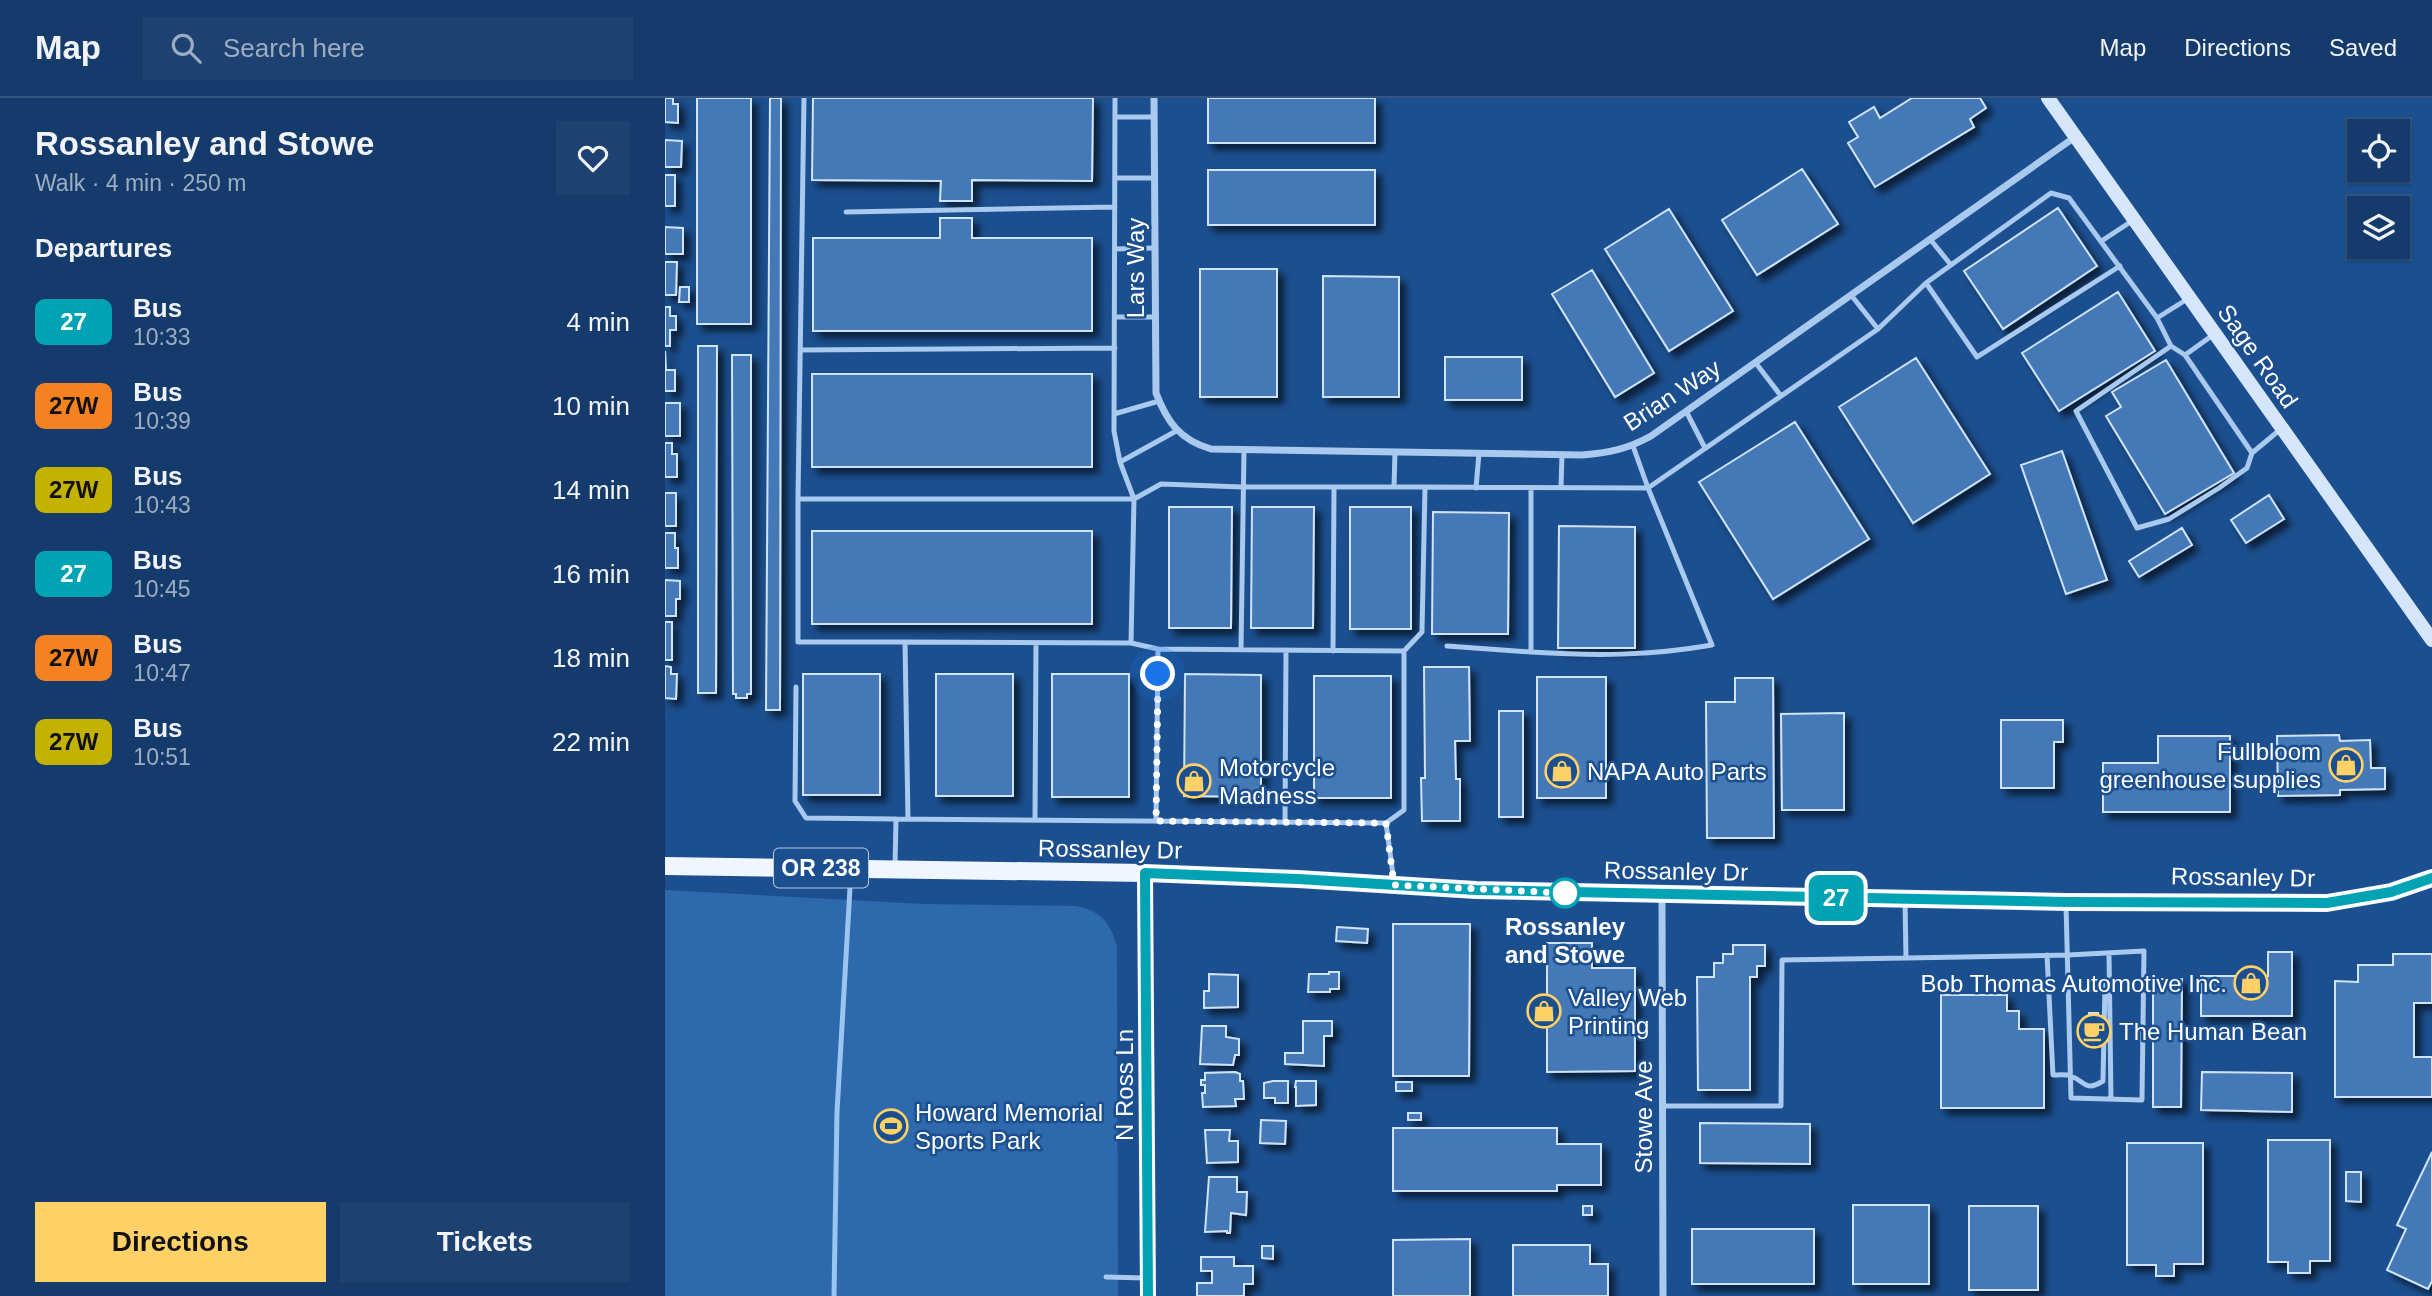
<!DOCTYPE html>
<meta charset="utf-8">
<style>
:root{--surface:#143b6b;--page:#1d4271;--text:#f1f3f6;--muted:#9dadc1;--line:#33557e;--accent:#ffd166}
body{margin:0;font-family:Arial,sans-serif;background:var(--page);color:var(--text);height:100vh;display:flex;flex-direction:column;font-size:26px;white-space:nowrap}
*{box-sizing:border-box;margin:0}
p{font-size:23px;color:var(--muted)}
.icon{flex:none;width:38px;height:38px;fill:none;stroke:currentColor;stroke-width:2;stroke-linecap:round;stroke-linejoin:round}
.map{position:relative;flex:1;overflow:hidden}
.drawer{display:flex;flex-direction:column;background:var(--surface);width:665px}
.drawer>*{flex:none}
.badge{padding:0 14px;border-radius:10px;font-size:24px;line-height:46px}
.tools{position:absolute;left:1682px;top:21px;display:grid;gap:14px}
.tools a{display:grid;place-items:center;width:63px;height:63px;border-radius:0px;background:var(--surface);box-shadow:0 2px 5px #0004,0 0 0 2px var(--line);font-size:35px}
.you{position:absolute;width:35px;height:35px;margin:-18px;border:5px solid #fff;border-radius:50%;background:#1a73e8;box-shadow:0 0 0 10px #1a73e833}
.map>.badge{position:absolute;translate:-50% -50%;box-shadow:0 0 0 4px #fff}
h2{padding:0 35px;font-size:26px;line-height:63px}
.round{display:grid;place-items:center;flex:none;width:74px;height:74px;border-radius:0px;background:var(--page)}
.headline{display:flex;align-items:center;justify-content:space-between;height:119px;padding:0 35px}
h1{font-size:33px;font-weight:700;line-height:52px}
.button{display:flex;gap:14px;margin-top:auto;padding:14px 35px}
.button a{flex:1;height:80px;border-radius:0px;background:var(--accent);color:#111;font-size:28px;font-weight:700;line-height:80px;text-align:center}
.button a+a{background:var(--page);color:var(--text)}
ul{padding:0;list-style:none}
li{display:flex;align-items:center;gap:21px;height:84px;padding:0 35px}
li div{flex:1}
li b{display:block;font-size:26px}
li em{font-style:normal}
li .badge{min-width:77px;font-weight:700;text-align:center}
header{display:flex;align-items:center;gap:42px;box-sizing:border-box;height:98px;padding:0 35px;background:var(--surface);border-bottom:2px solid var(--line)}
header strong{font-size:33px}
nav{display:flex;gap:38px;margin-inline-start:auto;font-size:24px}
.search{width:490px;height:63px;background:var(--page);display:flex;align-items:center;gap:18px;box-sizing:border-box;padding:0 24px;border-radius:0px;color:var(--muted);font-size:26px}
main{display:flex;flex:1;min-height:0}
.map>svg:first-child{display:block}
.green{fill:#2e69ad}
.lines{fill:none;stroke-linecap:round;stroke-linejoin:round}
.stream{stroke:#9cc4f0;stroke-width:5}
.building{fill:#4478b7;stroke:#cfe3fa;stroke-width:2;filter:url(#shadow)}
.service{stroke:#a9c9ee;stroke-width:5}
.minor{stroke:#a9c9ee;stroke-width:7}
.secondary{stroke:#d6e6fa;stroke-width:14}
.primary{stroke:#f0f6ff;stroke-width:18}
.line-casing{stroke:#fff;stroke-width:16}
.line{stroke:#00a3b4;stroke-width:10}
.walk{stroke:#fff;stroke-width:7;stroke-dasharray:0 12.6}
.stop-dot{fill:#fff;stroke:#00a3b4;stroke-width:3.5}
.labels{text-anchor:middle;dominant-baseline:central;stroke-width:5;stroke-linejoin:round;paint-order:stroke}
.shield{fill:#1b4f8f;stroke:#bbcadd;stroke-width:2}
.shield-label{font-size:23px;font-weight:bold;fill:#fff}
.street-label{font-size:24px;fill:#fff;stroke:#1b4f8f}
.poi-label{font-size:24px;fill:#fff;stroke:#1b4f8f;text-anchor:start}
.stop-label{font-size:24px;font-weight:bold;fill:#fff;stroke:#1b4f8f}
</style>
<header>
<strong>Map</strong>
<div class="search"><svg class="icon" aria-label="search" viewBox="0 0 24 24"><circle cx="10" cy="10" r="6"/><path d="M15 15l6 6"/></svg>Search here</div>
<nav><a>Map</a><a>Directions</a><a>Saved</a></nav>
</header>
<main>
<section class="drawer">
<div class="headline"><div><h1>Rossanley and Stowe</h1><p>Walk · 4 min · 250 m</p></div><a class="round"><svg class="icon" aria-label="heart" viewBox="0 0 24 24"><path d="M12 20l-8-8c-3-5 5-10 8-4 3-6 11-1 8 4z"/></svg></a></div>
<h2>Departures</h2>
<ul>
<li><span class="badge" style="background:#00a3b4;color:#fff">27</span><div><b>Bus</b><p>10:33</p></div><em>4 min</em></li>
<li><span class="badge" style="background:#f58220;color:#111">27W</span><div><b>Bus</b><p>10:39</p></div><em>10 min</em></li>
<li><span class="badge" style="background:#c4b200;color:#111">27W</span><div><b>Bus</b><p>10:43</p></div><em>14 min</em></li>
<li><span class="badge" style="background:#00a3b4;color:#fff">27</span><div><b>Bus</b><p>10:45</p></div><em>16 min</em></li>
<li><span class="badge" style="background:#f58220;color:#111">27W</span><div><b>Bus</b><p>10:47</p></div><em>18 min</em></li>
<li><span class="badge" style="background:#c4b200;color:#111">27W</span><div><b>Bus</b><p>10:51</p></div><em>22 min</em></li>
</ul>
<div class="button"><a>Directions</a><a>Tickets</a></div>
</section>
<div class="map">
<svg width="1767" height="1198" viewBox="0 0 1767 1198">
<defs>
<filter id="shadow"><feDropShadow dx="6" dy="6" stdDeviation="3.5" flood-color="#0009"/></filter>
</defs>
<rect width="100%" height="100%" fill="#1b4f8f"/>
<path class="green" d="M0,792L258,806L410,808C435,812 445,824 452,848L453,1198H0Z"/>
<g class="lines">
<path class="stream" d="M169,1198L172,1014L185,790"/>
</g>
<path class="building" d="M0,0H8V6H13V25L0,24Z
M32,0H86V226H32Z
M105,0H116L115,612H101Z
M148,0H428L427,83L307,82V103H275L276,83L147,82Z
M543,0H710V45H543Z
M1247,0H1315L1321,10L1305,21L1309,29L1210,89L1183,45L1193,39L1184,24L1209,9L1215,20Z
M0,42L17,43L16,69H0Z
M1137,71L1173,126L1092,177L1057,122Z
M543,72H710V127H543Z
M0,77H10V108H0Z
M1393,110L1432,168L1338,231L1299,173Z
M1004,111L1068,213L1004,253L940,151Z
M275,120H307V140H427V233H148V140H275Z
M0,129L18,130V156H0Z
M0,164H12L11,197H0Z
M535,171H612V299H535Z
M927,172L989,275L950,299L887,196Z
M658,178L734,179V299H658Z
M15,189H24V204H14Z
M1453,194L1490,253L1394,313L1357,255Z
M0,209H5V218H11V232H5V248H0Z
M33,248H52L51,595H33Z
M0,253L1,272H10V293H0Z
M67,257H86V596H82V600H71V596H68Z
M780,259H857V302H780Z
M1251,260L1325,376L1248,425L1174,309Z
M1501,262L1569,375L1500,416L1441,318L1456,309L1447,294Z
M147,276H427V369H147Z
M0,305H15V338H0Z
M1130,324L1204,441L1108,501L1034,384Z
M0,345H7V356H12V379H0Z
M1397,353L1442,482L1401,496L1356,367Z
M0,395H11V428H0Z
M1604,397L1619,421L1581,445L1566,422Z
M504,409H567L566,530H504Z
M587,409H649L648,530H586Z
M685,409H746V531H685Z
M768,414L844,415L843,536H767Z
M894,428L970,429V550H893Z
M1517,430L1527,447L1474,479L1464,463Z
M147,433H427V526H147Z
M0,435H10V450H13V470H0Z
M0,482L15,483V501H11V518H0Z
M0,524H7V562H0Z
M0,568L6,569V576H12L11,601L0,600Z
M759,569H804L805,643H790L791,681H795V723H757L756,680H760Z
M138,576H215V697H138Z
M271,576H348V698H271Z
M387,576H464V699H387Z
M520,576L596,577V699L519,698Z
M649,578H726V700H649Z
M872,579H941V700H872Z
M1070,580H1108L1109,740H1042L1041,604H1070Z
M834,613H858V719H834Z
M1179,615V712H1117L1116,616Z
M1336,622H1398V644H1389V690H1336Z
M1674,637L1675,643L1705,642L1706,670H1720V691L1675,692V697L1613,698L1612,638Z
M1493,638H1565V714H1438V665H1493Z
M728,826H805L804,978H728Z
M672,829L703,831L702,845L671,843Z
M882,845H927V870H970V973L882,974Z
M1068,847H1100V868H1092V879H1085V992H1033L1032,879H1049V865H1058V856H1068Z
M1603,854H1627V918H1536V878H1603Z
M1728,856H1767V905H1749V959H1767V999H1670V883L1693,884V867H1728Z
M664,874H674V891H665V894H643L644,876H664Z
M544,876L573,877V909L539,910V893H544Z
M1488,881H1517L1516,1009H1488Z
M1276,897H1342V913H1354V931H1379V1010H1276Z
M1424,915H1433V941H1426Z
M638,923H667V938H659V968L620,966V955H638Z
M537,928H561V939L574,941V957H570L568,967L535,966Z
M570,974L575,976V983H578L579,1001H570L571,1008L538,1009L537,995H540V987H536V982H540V975Z
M1537,974L1627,975V1014L1536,1012Z
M608,983H623V1005H610V1000H599V985Z
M631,983H651V1007L631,1008V989H630Z
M731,984H747V993H731Z
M743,1015H756V1022H743Z
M596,1022L621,1023L620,1046L595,1045Z
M1035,1025L1145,1026V1066L1035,1065Z
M728,1030H892V1046H936V1087H892V1093H728Z
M540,1032H565L564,1043H573V1064L542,1065Z
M1603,1042H1665V1163H1645V1175H1623V1164H1603Z
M1462,1045H1538V1166H1509V1178H1491V1167H1462Z
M1767,1054V1183L1763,1191L1722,1172L1741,1131L1732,1127Z
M1681,1074H1696V1104L1681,1103Z
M544,1079H572V1094H582L581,1117L566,1115L565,1135H562V1133L540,1134Z
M1188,1107H1264V1186H1188Z
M918,1108H927V1117H918Z
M1304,1108H1373V1192H1304Z
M1027,1131H1149V1186H1027Z
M805,1141V1198H728V1142Z
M848,1147H925V1166H943V1198H848Z
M597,1148H608V1161L597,1160Z
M536,1159H569V1168H588V1186H579V1198H532V1185H547V1173H536Z"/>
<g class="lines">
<path class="service" d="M450,0L449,333L455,364L469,401L496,386L577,389H760L757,534L739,553
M450,19H489
M450,80H489
M181,114L450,109
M1265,141L1286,167
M1438,142L1467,123
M450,151L489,150
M1261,185L1312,259L1455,168
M1186,197L1213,231
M450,219H489
M1492,220L1524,200
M1506,248L1411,313L1472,430L1504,421L1554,390L1582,370L1587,355
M135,252L450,250
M1520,257L1548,237
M1090,264L1116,298
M1021,313L1040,350
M449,316L494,303
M968,348L983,390L1213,231L1261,185L1386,95L1404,100L1492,220L1506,248L1520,257L1587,355L1617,330
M455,364L513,332
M729,389L730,354
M760,389L983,390L1047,547C984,558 930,558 866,554V390
M896,389L897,356
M811,390L814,355
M133,401L139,0
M240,544L466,545L469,401H133V544H240L243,721
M466,545L493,551L739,553V712L721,725
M782,548L866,554
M576,552L579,352
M668,553L669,389
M131,589L130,703L141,720L231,721
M370,721L371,545
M491,723L493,551
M620,724L621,553
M230,768L231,721L721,725L729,784
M1444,855L1446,1001
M1382,857L1388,977C1393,977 1402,976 1406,978C1421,984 1420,994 1438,983L1440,887L1445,880
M1241,860L1403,857L1479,853L1477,1002L1406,1000L1401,807
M997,1008H1116L1117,862L1241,860L1240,803
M441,1179L480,1180"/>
<path class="minor" d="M489,0L491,295C502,324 515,342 546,351L917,357C943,355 963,351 986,338L1410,39
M997,798L998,1198"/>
<path class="secondary" d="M1383,0L1767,542
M480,775L483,1198"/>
<path class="primary" d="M0,768L480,775L633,781L811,792L1401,804L1662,805L1726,794L1767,780"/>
</g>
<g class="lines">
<defs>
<path id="line" d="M483,1198L480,775L633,781L811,792L1401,804L1662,805L1726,794L1767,780"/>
</defs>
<use href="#line" class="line-casing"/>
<use href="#line" class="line"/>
<path class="walk" d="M493,576L491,723L721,725L729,787L900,795"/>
</g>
<defs>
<symbol id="shop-ring" viewBox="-11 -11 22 22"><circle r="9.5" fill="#1b4f8f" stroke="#ffd166" stroke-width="1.5"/><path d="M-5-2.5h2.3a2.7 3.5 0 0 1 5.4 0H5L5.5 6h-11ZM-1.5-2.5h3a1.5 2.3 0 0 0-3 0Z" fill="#ffd166"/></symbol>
<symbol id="cafe-ring" viewBox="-11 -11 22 22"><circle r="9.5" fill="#1b4f8f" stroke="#ffd166" stroke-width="1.5"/><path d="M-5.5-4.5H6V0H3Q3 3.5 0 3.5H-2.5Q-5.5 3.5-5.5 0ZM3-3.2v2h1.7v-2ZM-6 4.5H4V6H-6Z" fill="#ffd166"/></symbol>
<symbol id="stadium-ring" viewBox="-11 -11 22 22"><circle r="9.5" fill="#1b4f8f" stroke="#ffd166" stroke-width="1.5"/><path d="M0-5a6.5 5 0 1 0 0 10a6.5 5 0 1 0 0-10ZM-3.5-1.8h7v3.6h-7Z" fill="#ffd166"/></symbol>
</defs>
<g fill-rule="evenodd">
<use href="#shop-ring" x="1662" y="648" width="38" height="38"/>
<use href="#shop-ring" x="878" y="654" width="38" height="38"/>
<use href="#shop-ring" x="510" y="664" width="38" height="38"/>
<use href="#shop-ring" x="1567" y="866" width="38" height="38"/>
<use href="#shop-ring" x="860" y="894" width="38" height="38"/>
<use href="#cafe-ring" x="1410" y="914" width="38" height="38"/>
<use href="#stadium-ring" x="207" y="1009" width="38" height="38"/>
</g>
<circle class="stop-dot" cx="900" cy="795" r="14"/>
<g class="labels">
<rect class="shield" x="109" y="750.5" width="94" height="39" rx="5"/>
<g class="shield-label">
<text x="156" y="770">OR 238</text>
</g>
<g class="street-label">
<text transform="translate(470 170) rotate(-90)">Lars Way</text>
<text transform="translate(1593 258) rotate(55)">Sage Road</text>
<text transform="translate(1007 297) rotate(-33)">Brian Way</text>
<text transform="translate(445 751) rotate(1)">Rossanley Dr</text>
<text transform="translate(1011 773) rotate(1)">Rossanley Dr</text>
<text transform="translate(1578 779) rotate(1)">Rossanley Dr</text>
<text transform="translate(459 987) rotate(-90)">N Ross Ln</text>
<text transform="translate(978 1019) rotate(-90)">Stowe Ave</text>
</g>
<g class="poi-label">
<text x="1656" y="653" text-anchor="end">Fullbloom<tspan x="1656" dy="28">greenhouse supplies</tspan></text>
<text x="554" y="669">Motorcycle<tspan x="554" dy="28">Madness</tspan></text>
<text x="922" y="673">NAPA Auto Parts</text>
<text x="1562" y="885" text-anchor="end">Bob Thomas Automotive Inc.</text>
<text x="903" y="899">Valley Web<tspan x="903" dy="28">Printing</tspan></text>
<text x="1454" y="933">The Human Bean</text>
<text x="250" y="1014">Howard Memorial<tspan x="250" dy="28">Sports Park</tspan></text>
</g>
<g class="stop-label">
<text x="900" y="828">Rossanley<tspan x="900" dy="28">and Stowe</tspan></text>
</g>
</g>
</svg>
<div class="tools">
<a><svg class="icon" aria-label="locate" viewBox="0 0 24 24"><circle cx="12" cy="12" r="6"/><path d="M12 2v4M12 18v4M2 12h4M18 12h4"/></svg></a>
<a><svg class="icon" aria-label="layers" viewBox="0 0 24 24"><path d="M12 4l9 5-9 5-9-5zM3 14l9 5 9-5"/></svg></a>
</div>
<div class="you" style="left:493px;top:576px"></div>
<b class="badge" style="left:1171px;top:800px;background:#00a3b4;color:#fff">27</b>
</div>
</main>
